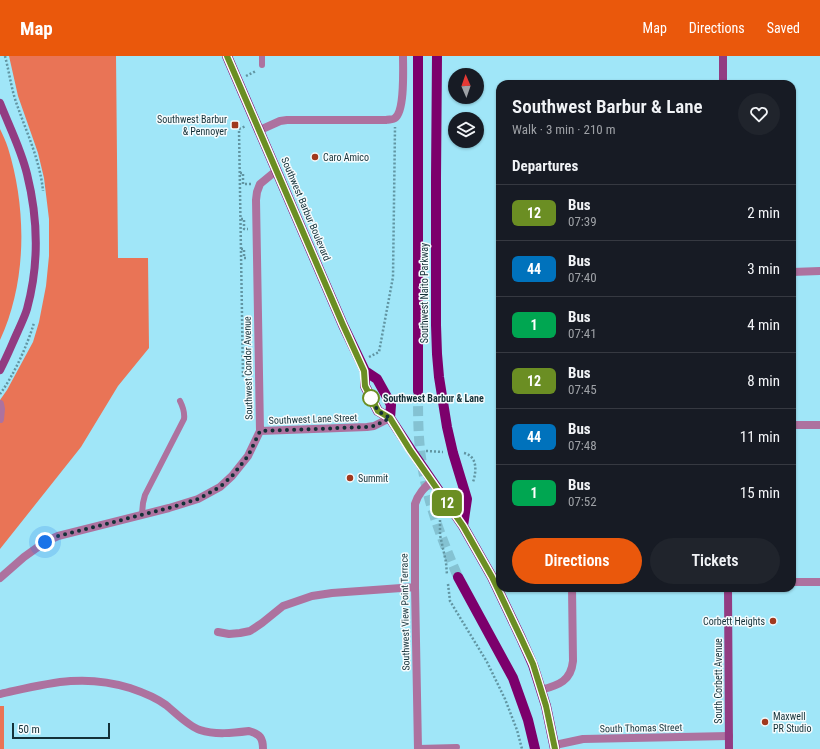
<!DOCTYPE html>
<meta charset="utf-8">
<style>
:root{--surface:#171b24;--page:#20242c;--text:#f1f3f6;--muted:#9ea1a6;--line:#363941;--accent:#ea580c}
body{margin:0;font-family:"Roboto Condensed",sans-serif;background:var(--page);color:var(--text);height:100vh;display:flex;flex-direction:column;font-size:15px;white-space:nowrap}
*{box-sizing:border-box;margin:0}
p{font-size:13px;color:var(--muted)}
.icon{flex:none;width:22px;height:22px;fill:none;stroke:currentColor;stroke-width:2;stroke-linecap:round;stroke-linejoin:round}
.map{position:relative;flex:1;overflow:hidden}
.panel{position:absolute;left:496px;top:24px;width:300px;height:512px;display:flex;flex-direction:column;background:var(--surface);border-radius:12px;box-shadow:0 1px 3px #0004}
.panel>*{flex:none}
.badge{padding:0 8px;border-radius:6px;font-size:14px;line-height:26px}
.needle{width:26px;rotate:358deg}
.controls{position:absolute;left:448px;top:12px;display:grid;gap:8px}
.controls a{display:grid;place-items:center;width:36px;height:36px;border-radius:50%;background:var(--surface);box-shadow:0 1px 3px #0004;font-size:20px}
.scale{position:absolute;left:12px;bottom:10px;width:98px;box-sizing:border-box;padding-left:4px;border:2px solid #143138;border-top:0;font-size:11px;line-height:14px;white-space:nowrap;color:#143138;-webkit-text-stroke:3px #f5fbfd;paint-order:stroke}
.you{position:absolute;width:20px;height:20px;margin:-10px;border:3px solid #fff;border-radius:50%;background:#1a73e8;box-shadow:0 0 0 6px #1a73e833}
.map>.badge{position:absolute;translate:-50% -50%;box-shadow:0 0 0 2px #fff}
h2{padding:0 16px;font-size:15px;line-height:36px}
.round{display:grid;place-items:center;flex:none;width:42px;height:42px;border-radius:21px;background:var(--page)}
.overview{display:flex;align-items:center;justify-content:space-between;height:68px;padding:0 16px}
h1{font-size:19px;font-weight:600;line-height:30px}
.cta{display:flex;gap:8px;margin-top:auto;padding:8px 16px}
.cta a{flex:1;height:46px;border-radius:24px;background:var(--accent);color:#fff;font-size:16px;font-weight:600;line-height:46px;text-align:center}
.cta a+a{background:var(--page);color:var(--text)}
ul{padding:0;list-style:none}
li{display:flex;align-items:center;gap:12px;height:56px;padding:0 16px;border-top:1px solid var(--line)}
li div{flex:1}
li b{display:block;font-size:15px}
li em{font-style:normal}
li .badge{min-width:44px;font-weight:700;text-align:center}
header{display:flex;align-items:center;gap:24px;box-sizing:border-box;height:56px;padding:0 20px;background:var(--accent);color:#fff}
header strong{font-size:19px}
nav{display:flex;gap:22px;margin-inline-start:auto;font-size:14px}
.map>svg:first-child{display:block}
.forest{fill:#e97456}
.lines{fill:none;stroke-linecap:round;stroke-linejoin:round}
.primary-tunnel{stroke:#84c2d2;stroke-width:10;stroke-dasharray:10 5;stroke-linecap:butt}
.path{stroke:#6195a2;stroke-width:2.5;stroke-dasharray:2 2;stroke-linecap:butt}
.lane{stroke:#ad729f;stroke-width:6}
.street{stroke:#ad729f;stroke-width:8}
.secondary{stroke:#923c82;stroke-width:8}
.primary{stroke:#7c006c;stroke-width:10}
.line-casing{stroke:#fff;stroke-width:9}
.line{stroke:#6b8e23;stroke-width:6}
.walk{stroke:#143138;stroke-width:4;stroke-dasharray:0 7.2}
.poi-dot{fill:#a1391e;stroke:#f5fbfd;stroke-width:1.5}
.stop-dot{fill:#fff;stroke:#6b8e23;stroke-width:2}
.labels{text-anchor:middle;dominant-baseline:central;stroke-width:3;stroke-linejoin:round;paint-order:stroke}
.poi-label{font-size:10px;fill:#143138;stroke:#f5fbfd;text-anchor:start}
.street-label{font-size:10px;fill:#143138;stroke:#f5fbfd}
.stop-label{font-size:10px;font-weight:bold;fill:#143138;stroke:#f5fbfd;text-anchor:start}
</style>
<header>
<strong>Map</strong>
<nav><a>Map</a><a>Directions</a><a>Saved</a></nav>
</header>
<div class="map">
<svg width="820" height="693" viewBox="0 0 820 693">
<rect width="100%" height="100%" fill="#a0e6f8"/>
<path class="forest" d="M9,0H116L118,202H148L149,292L118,330L81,391L0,493V344L7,334L33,286L39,266L46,230L49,200V163L44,122L38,97L18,40Z
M0,73C3,79 6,86 8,92C27,153 27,226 0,284Z
M0,650H4V693H0Z"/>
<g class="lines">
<path class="primary-tunnel" d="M418,335C418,360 418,384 422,408C428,448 442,484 458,521"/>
<path class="path" d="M5,0C9,15 11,31 16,46C26,75 40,104 43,135
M246,20L256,15
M240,117H243V128H251
M241,163H244V173H248
M241,193H244V202H248
M369,301L379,296L393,221L395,71
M243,321L239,73L246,70
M0,338C14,319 27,290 34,267
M426,395L443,396
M464,397C477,400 477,414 473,426
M440,456V479L446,506L447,519
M448,528L450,545L487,606L505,643L517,674L522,693"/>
<path class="lane" d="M262,0V9
M142,458L143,447L145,439L184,363C185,356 183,351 180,345
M418,692L457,691"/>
<path class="street" d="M260,74L280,65L287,64H386C389,63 393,64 395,62C405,55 403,13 403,0
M792,216L820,215
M0,348L1,353L0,363
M792,369H820
M260,375L367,371L374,370L390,362
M0,522L24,501L45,486L58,480L169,452L198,443L220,431L232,420L248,400L260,375L256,144L257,136L260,128L277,114
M792,526H820
M218,576L229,578L240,577L250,575L262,567L283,550L312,540L332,537L415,531
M541,634C559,629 571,625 573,605L572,532
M0,638C46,628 82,617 130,632C142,636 155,641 166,649C176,657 188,670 200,674C215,679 233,677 249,675C260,678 263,682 263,693
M555,689L583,683L729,680
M418,693L415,531V448C418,438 424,432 432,425"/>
<path class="secondary" d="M723,0V28
M0,47C9,70 21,93 27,118C38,162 39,209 27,253C25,260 21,268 18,275C12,288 7,301 0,314
M728,532L729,693"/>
<path class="primary" d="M227,0L343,269L365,315V330L378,355L390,362L411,394L463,470L492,521L521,582L533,609L546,650L555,693
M437,0L436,122V269L437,298L439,321L447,371L453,397L467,443L463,470
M365,315L377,323L387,341L391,349L390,362
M418,335V0
M458,521L513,622L528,664L535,693"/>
</g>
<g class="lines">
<defs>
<path id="line" d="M227,0L343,269L364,315L365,330L378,355L390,362L410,394L463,470L492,521L521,582L533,608L546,650L555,693"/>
</defs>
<use href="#line" class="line-casing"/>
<use href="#line" class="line"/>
<path class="walk" d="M45,486L58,480L169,452L198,443L220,431L232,420L248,400L260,375L367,371L374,370L390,362L378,355L369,339L371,342"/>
</g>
<g class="poi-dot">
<rect x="231" y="65" width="8" height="8" rx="2"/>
<circle cx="315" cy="101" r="4"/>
<circle cx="350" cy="422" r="4"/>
<circle cx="773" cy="565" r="4"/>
<circle cx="765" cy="666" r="4"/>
</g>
<circle class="stop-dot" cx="371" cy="342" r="8"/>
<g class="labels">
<g class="poi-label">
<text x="227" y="63" text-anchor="end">Southwest Barbur<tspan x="227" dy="12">&amp; Pennoyer</tspan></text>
<text x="323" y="101">Caro Amico</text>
<text x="358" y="422">Summit</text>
<text x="765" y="565" text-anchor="end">Corbett Heights</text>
<text x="773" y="660">Maxwell<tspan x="773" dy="12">PR Studio</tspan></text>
</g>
<g class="street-label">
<text transform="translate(306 153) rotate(67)">Southwest Barbur Boulevard</text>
<text transform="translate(424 237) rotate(-90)">Southwest Naito Parkway</text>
<text transform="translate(248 312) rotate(-91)">Southwest Condor Avenue</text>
<text transform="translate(313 363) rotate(-2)">Southwest Lane Street</text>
<text transform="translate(405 556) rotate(-91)">Southwest View Point Terrace</text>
<text transform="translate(718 625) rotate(-90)">South Corbett Avenue</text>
<text transform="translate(641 672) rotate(-1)">South Thomas Street</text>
</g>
<g class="stop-label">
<text x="383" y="342">Southwest Barbur &amp; Lane</text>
</g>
</g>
</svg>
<div class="controls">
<a><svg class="needle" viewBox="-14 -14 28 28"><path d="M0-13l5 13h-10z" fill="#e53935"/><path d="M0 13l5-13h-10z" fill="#9ea1a6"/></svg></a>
<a><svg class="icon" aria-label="layers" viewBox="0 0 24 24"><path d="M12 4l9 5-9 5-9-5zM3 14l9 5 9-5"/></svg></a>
</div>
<div class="scale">50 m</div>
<div class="you" style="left:45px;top:486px"></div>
<b class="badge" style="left:447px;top:447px;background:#6b8e23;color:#fff">12</b>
<section class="panel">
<div class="overview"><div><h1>Southwest Barbur &amp; Lane</h1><p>Walk · 3 min · 210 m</p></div><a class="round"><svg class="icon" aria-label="heart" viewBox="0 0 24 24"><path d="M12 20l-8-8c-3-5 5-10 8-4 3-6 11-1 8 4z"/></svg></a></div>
<h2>Departures</h2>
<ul>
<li><span class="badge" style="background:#6b8e23;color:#fff">12</span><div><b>Bus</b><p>07:39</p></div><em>2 min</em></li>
<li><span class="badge" style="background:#0072bc;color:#fff">44</span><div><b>Bus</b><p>07:40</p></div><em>3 min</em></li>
<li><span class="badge" style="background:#00a651;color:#fff">1</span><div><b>Bus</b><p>07:41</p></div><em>4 min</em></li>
<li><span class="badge" style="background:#6b8e23;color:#fff">12</span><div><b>Bus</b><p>07:45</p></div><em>8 min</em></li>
<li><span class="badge" style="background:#0072bc;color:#fff">44</span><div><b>Bus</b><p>07:48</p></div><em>11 min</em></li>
<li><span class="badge" style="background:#00a651;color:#fff">1</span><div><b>Bus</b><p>07:52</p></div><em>15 min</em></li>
</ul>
<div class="cta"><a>Directions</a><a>Tickets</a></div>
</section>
</div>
